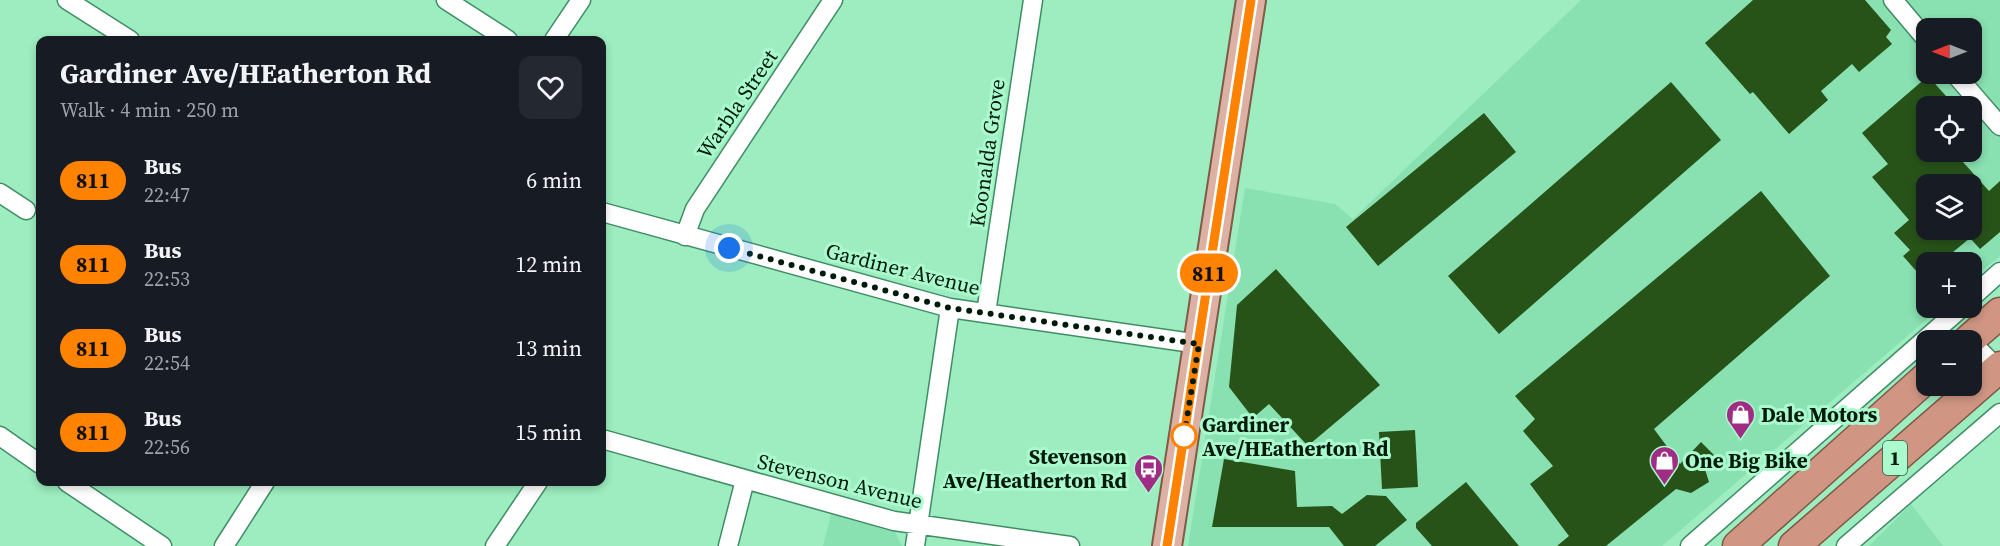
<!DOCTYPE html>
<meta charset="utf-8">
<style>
:root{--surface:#171b24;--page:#242831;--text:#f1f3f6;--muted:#9ea1a6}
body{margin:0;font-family:"Source Serif 4",serif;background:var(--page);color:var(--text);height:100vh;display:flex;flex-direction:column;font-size:22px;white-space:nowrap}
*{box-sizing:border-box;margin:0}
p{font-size:20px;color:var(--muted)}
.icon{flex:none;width:33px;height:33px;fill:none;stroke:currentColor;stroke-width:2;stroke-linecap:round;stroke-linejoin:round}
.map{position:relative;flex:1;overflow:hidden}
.drawer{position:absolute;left:36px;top:36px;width:570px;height:450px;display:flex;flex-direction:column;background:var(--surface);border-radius:12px;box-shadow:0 3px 9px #0003}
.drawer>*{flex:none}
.badge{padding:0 12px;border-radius:20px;font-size:21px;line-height:39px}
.needle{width:39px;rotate:270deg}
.fabs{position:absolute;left:1916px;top:18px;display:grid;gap:12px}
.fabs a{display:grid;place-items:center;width:66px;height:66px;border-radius:12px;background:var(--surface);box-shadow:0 3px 9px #0003;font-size:30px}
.you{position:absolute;width:30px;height:30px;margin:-15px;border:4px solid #fff;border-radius:50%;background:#1a73e8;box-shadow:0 0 0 9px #1a73e833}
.map>.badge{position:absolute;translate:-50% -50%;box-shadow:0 0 0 3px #fff}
.round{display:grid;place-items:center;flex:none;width:63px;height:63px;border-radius:12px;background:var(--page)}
.summary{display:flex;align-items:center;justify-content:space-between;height:102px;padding:0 24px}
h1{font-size:28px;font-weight:700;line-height:45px}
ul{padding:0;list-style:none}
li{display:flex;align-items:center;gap:18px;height:84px;padding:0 24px}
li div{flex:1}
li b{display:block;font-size:22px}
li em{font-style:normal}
li .badge{min-width:66px;font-weight:700;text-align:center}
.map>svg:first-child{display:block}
.built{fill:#89e0b1;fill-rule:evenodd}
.building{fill:#275319;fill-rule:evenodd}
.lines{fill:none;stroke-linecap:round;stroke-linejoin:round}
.minor-casing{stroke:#3e8d65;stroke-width:21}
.primary-casing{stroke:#7f5a45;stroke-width:32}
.trunk-casing{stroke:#7f5a45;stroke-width:33}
.minor{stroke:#fff;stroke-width:18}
.primary{stroke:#dcb0a2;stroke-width:28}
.trunk{stroke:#d09683;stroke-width:30}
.line-casing{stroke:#fff;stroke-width:14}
.line{stroke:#ff8200;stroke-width:9}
.walk{stroke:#001b0c;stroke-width:6;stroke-dasharray:0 10.8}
.stop-dot{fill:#fff;stroke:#ff8200;stroke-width:3}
.labels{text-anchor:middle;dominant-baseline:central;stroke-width:6;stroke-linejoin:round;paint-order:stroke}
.shield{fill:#aafacd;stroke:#335e46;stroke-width:1.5}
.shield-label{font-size:20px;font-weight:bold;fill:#001b0c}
.street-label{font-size:21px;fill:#001b0c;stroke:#aafacd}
.poi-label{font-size:21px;font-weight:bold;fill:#001b0c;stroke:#aafacd;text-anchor:start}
.stop-label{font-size:21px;font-weight:bold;fill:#001b0c;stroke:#aafacd;text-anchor:start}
</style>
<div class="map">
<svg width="2000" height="546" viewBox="0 0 2000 546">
<rect width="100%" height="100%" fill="#9dedc0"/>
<path class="built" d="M1581,0H2000V256L1971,280V262H1926V308H1940L1662,546H1188L1245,188L1335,204L1353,219ZM1926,28H1971V74H1926ZM1926,106H1971V152H1926ZM1926,184H1971V230H1926Z
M1911,504L1943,546H1869Z
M832,511L893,528L902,546H823Z"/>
<path class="building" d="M1753,0H1865L1891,30L1886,37L1892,44L1859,72L1852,64L1821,91L1828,100L1789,134L1753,92L1750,94L1705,43Z
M1928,76L1955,106H1926V152H1954L1989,191L2000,181V232L1980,249L1970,238L1941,262H1926V282L1903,256L1910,250L1894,233L1909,220L1872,177L1888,164L1862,133ZM1926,184H1971V230H1926Z
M1671,82L1721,140L1499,334L1448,276Z
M1484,113L1516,152L1378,266L1346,227Z
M1761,191L1830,276L1654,429L1680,464L1701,442L1714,455L1703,463L1709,482L1691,493L1676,489L1606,546H1557L1569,536L1530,484L1553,466L1523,431L1535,419L1515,396Z
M1276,269L1380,385L1310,444H1306L1269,404L1253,418L1229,387L1237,305Z
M1415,430L1418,487L1382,489L1379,432Z
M1224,459L1295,471L1297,507L1332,506L1342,514L1367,495L1386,496L1407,520L1375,546H1344L1329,527H1212Z
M1466,482L1519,546H1432L1416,528V523Z"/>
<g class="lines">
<defs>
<path id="minor" d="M67,0L130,40
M446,0L508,40
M1893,0L1926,39
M554,40L581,0
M1955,74L2000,126
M0,193L26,210
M602,212L950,308L1199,344
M685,236L695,209L833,0
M1971,298L2000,272
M986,313L1033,0
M1971,342L2000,371
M0,436L40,464
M602,439L894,521L1070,546
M67,482L162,546
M224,546L265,482
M495,546L538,482
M728,546L745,480
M915,546L950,308
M1690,546L1961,308
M1846,546L2000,413"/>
<path id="primary" d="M1167,546L1251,0"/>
<path id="trunk" d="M1969,340L2000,313
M1738,546L1926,378
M1794,546L2000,367"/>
</defs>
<use href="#minor" class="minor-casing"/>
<use href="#primary" class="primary-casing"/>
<use href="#trunk" class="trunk-casing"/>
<use href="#minor" class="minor"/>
<use href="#primary" class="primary"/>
<use href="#trunk" class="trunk"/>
</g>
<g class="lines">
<defs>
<path id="line" d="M1167,546L1251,0"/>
</defs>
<use href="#line" class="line-casing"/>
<use href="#line" class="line"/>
<path class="walk" d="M729,248L950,308L1199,344L1184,436"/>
</g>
<defs>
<symbol id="shop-pin" viewBox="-11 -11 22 30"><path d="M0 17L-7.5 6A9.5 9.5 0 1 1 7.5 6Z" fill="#a12c86" stroke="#aafacd"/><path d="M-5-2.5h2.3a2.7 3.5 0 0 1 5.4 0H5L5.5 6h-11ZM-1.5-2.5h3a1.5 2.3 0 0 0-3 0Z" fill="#fff"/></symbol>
<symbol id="bus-pin" viewBox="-11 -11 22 30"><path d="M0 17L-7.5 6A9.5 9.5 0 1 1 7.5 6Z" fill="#a12c86" stroke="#aafacd"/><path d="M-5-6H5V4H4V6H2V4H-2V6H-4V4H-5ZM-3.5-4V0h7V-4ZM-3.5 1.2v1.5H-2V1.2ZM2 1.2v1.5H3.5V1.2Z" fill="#fff"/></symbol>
</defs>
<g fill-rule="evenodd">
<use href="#shop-pin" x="1724" y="398" width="33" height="45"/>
<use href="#shop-pin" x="1648" y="444" width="33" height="45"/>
<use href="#bus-pin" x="1132" y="452" width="33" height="45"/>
</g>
<circle class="stop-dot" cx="1184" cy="436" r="12"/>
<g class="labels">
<rect class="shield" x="1883" y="441" width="24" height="34" rx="4.5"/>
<g class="shield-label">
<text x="1895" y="458">1</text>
</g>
<g class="street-label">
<text transform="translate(737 104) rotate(-56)">Warbla Street</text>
<text transform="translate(987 153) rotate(-82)">Koonalda Grove</text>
<text transform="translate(903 269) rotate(14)">Gardiner Avenue</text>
<text transform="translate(840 481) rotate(14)">Stevenson Avenue</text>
</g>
<g class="poi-label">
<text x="1761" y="414">Dale Motors</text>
<text x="1127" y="456" text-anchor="end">Stevenson<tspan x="1127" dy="24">Ave/Heatherton Rd</tspan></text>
<text x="1685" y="460">One Big Bike</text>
</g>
<g class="stop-label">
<text x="1202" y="424">Gardiner<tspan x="1202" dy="24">Ave/HEatherton Rd</tspan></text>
</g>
</g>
</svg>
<div class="fabs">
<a><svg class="needle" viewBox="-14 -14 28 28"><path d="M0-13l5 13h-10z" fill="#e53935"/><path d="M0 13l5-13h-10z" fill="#9ea1a6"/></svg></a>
<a><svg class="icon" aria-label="locate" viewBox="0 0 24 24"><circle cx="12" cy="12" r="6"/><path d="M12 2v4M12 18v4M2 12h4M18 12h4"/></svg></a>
<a><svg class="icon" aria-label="layers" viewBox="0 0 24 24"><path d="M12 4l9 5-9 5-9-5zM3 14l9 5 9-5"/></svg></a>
<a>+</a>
<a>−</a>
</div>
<div class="you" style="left:729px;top:248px"></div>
<b class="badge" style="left:1209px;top:273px;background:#ff8200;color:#111">811</b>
<section class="drawer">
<div class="summary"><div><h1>Gardiner Ave/HEatherton Rd</h1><p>Walk · 4 min · 250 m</p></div><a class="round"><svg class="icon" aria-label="heart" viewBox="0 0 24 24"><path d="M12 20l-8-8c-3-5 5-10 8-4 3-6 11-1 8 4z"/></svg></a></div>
<ul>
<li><span class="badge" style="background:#ff8200;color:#111">811</span><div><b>Bus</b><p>22:47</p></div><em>6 min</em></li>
<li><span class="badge" style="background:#ff8200;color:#111">811</span><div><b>Bus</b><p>22:53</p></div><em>12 min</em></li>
<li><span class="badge" style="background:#ff8200;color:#111">811</span><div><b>Bus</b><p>22:54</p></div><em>13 min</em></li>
<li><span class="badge" style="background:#ff8200;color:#111">811</span><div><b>Bus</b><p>22:56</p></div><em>15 min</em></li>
</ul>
</section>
</div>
